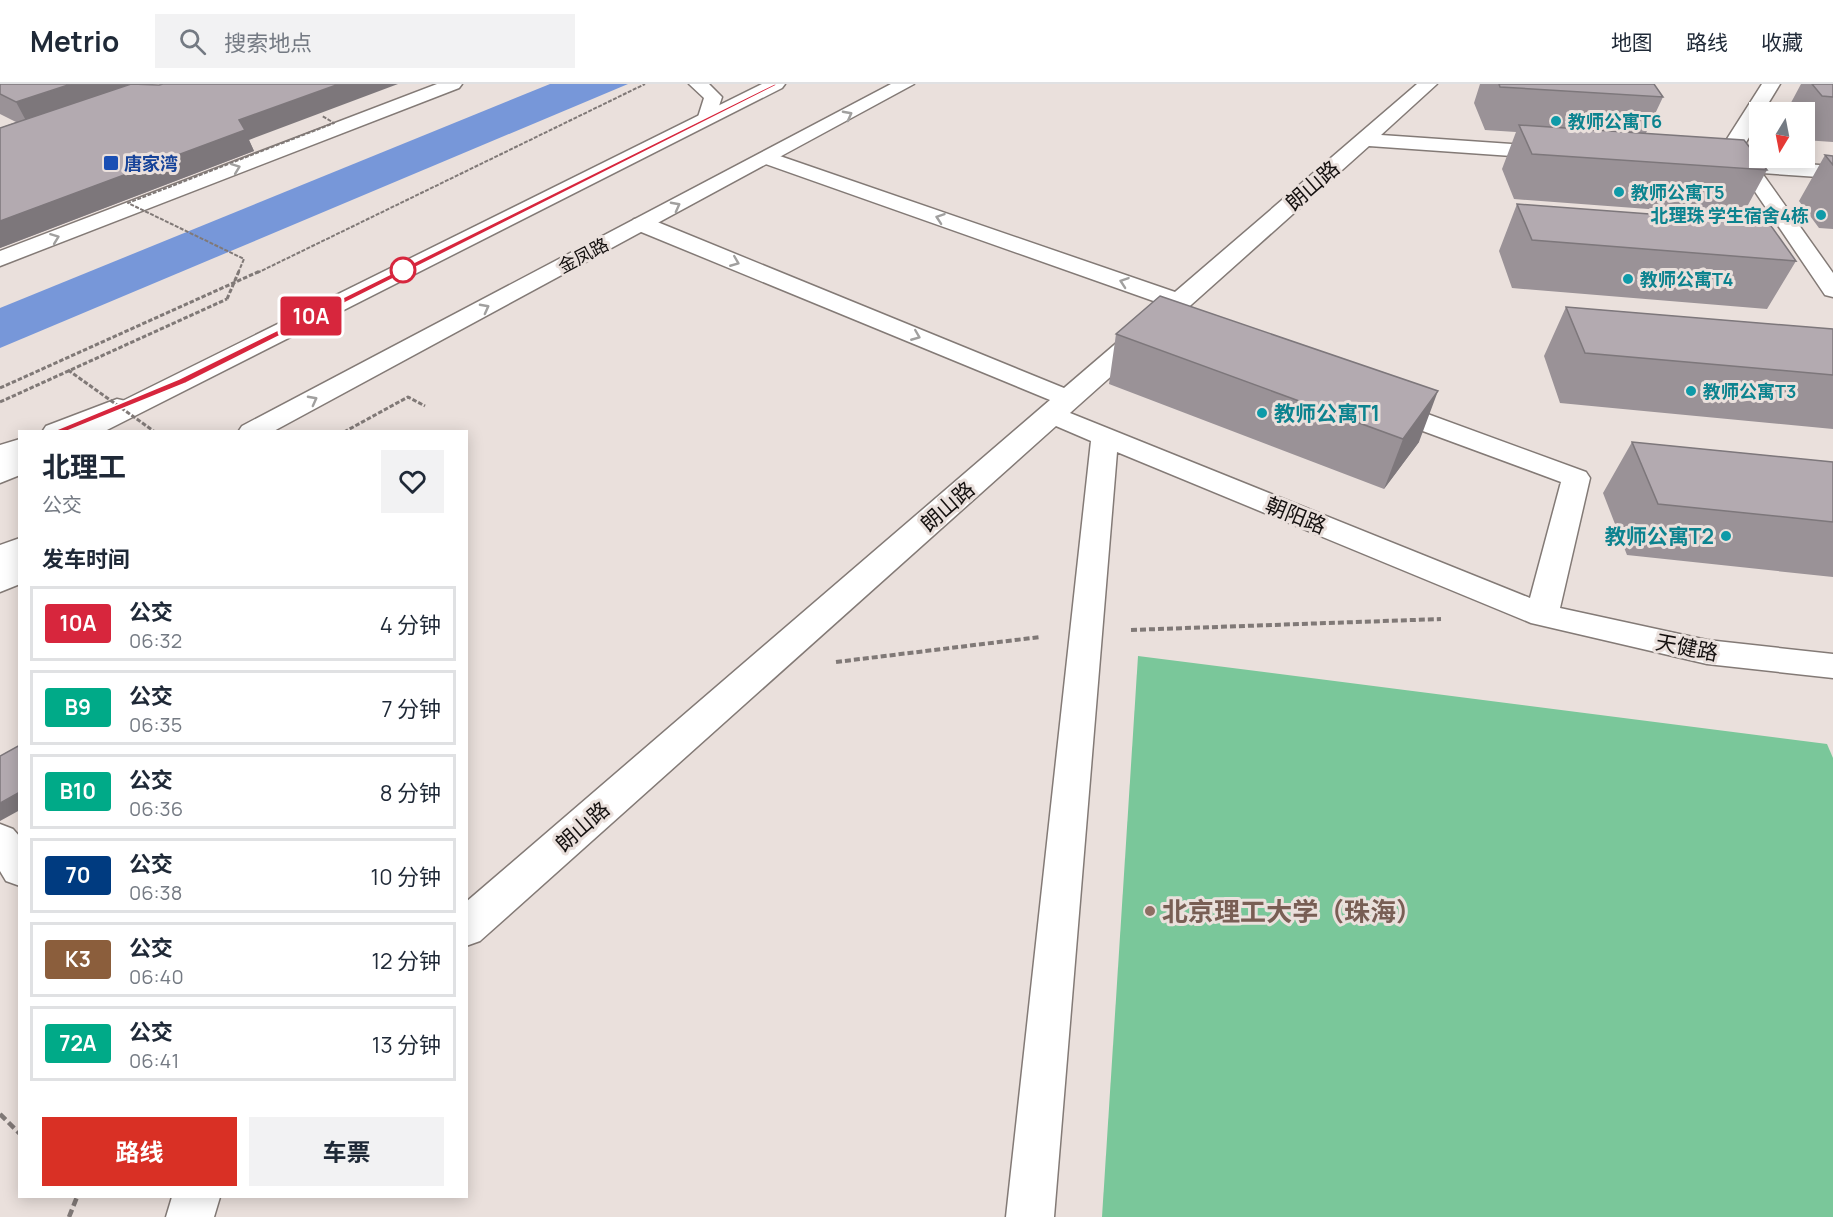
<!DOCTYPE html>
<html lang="zh">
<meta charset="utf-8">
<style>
:root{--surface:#fff;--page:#f2f2f3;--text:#1f2937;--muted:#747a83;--line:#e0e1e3;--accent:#d93025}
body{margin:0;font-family:Manrope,"Noto Sans SC",sans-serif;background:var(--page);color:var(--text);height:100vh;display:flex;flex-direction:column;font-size:22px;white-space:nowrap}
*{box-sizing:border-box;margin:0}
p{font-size:20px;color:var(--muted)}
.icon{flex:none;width:33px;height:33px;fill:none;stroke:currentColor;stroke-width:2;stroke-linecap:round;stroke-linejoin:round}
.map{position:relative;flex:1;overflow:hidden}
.details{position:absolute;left:18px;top:346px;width:450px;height:768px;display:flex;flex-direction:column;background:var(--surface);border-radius:0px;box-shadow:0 3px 15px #0003}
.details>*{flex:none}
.badge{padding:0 12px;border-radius:4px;font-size:21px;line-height:39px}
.needle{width:39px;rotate:190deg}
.fabs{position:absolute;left:1749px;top:18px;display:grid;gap:12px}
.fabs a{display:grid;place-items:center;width:66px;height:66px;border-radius:0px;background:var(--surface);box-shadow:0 3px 15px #0003;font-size:30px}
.map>.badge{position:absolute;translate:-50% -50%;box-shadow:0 0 0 3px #fff}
h2{padding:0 24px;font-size:22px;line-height:54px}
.round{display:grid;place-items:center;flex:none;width:63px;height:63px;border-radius:0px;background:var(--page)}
.headline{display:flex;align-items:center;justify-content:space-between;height:102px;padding:0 24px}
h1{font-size:28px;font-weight:700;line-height:45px}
.cta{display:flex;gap:12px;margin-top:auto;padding:12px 24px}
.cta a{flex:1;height:69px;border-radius:0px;background:var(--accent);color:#fff;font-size:24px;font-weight:700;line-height:69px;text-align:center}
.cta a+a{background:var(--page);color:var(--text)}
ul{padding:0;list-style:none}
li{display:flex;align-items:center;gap:18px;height:75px;margin:0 12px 9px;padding:0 12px;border:3px solid var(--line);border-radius:0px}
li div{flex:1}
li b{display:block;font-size:22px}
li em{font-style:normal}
li .badge{min-width:66px;font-weight:700;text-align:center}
header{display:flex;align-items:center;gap:36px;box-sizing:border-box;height:84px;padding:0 30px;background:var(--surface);border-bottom:2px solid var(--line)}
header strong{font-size:28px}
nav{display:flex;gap:33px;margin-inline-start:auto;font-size:21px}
.search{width:420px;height:54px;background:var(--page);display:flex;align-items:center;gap:15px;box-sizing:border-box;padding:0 21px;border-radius:0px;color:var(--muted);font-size:22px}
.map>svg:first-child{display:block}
.green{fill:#7ac79a}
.water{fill:#7797d9}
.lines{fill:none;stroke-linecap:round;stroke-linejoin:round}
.minor-casing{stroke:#837a76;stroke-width:3}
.major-casing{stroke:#837a76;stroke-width:3}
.highway-casing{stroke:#837a76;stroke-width:3}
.path-far3{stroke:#807977;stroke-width:2;stroke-dasharray:4 1.5;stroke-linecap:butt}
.path-far2{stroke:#807977;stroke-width:3;stroke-dasharray:4.5 2;stroke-linecap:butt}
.path-far1{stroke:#807977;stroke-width:4;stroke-dasharray:6 3;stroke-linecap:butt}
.path{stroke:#807977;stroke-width:4.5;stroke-dasharray:8 4;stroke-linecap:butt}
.minor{fill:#fff;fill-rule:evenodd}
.major{fill:#fff;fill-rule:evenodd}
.highway{fill:#fff;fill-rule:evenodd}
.path-bridge-far1{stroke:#807977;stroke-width:2;stroke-dasharray:4 1.5;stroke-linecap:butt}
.path-bridge{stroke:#807977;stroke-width:3;stroke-dasharray:4.5 2;stroke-linecap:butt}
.wall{fill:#9a9297}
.shaded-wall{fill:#7d777b}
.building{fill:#b3aab0;stroke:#7d777b;stroke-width:1.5}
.oneway{stroke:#a1a09f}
.line{fill:#d7263d;stroke:#fff;stroke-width:1.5}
.culture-dot{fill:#0f9aa8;stroke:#eae0dc;stroke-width:2}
.transit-dot{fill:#1a4fb4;stroke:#eae0dc;stroke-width:2}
.stop-dot{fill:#fff;stroke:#d7263d;stroke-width:3}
.education-dot{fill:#8d6e63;stroke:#eae0dc;stroke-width:2}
.labels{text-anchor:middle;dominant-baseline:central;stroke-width:6;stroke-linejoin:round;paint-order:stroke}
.far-culture-label{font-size:18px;font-weight:bold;fill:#0d838f;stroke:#eae0dc;text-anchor:start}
.far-transit-label{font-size:18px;font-weight:bold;fill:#164399;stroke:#eae0dc;text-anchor:start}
.far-street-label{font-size:18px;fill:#151110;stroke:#eae0dc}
.street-label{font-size:21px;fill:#151110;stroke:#eae0dc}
.culture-label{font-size:21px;font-weight:bold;fill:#0d838f;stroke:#eae0dc;text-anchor:start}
.near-education-label{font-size:26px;font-weight:bold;fill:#785e54;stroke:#eae0dc;text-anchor:start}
</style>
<header>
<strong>Metrio</strong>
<div class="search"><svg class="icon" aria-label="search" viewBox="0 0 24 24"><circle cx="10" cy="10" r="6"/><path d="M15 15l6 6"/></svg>搜索地点</div>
<nav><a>地图</a><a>路线</a><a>收藏</a></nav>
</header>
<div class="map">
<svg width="1833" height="1133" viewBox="0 0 1833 1133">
<rect width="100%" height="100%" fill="#eae0dc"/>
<path class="green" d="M1138,572L1827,660L1833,674V1133H1102Z"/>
<path class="water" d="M550,0H628L0,264V224Z"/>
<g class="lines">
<defs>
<path id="minor" d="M437,0H462L459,4L0,182V167Z
M689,0H709L722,13L714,37H700L698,33L704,14Z
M1417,0H1437L1381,51L1553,63L1560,65L1563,69L1560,73L1553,75L1369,62L1070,329L1530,514L1561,398L1374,329L1370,323L1374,317L1383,315L1392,317L1586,388L1590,394L1560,524L1707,556L1833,570V594L1707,580L1531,539L1117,368L1054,1133H1006L1091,357L1056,342L480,857L466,862V818L1050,316L634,145L631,140L634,135H650L1064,304L1162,220L760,78L757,74L760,70H774L1175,208Z
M1762,0H1780L1763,28H1760V35L1736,75L1833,82V94L1762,89L1833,189V213L1825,211L1741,87L1716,85L1711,80Z
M0,740L13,745L20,753V802L6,797L0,787Z
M172,1113H220L214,1133H166Z"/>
<path id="major" d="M117,315L126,317L130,323L126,329L80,348H42L46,342Z
M20,355V373L0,380V361Z
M20,476V500L0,508V483Z"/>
<path id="highway" d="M762,0H785L782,4L103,348H68L72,342Z
M891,0H914L272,348H238L242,342Z
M20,371V391L0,399V379Z
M20,454V477L0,484V461Z"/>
</defs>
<use href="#minor" class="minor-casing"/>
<use href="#major" class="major-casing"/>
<use href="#highway" class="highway-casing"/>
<path class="path-far3" d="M257,189L645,0"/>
<path class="path-far2" d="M0,304L260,187
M0,318L227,215
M344,348L408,313L425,322"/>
<path class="path-far1" d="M1131,546L1441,535
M836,578L1040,553"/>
<path class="path" d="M0,1030L20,1050
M69,1133L77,1113"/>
<use href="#minor" class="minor"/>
<use href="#major" class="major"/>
<use href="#highway" class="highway"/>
<path class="path-bridge-far1" d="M238,189L244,175L128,119L334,39L322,32"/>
<path class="path-bridge" d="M227,215L239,187
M68,286L155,348"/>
</g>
<path class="wall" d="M0,0L249,56L254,67L0,164V44L16,38L0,30Z
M1480,0H1654L1663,13L1646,49L1767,86L1742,132L1514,115L1502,85L1516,48L1485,46L1474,19Z
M1801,0H1833V58L1804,56V28H1786Z
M1825,71L1833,72V145L1819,144L1799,117Z
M1517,120L1796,177L1767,225L1512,204L1499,167Z
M1566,223L1833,245V345L1560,319L1544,272Z
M1116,250L1419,358L1384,405L1109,300Z
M1632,358L1833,378V493L1627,471L1603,409Z"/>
<path class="shaded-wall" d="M71,0H147L31,46L16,18Z
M339,0H398L249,56L254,67L0,164V137L239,36Z
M1438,307L1419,358L1384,405L1403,355Z
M20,708V726L0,737V719Z"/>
<path class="building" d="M0,0H71L16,18L0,10Z
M131,0L159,1L163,0H339L239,36L245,46L0,137V44Z
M1499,0H1654L1663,13L1500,3Z
M1812,0H1833V13L1822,12Z
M1519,41L1744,56L1767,86L1532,70Z
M1825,71L1833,72V81Z
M1517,120L1769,139L1796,177L1532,156Z
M1160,212L1438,307L1403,355L1116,250Z
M1566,223L1833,245V291L1585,269Z
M1632,358L1833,378V438L1658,420Z
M20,661V708L0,719V672Z"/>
<defs><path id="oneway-chevron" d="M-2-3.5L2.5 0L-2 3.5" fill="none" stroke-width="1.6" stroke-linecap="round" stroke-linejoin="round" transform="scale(1.5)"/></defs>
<g class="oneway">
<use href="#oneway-chevron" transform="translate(848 31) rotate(-28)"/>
<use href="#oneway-chevron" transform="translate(236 84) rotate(-21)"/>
<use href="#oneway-chevron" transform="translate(676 122) rotate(-28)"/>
<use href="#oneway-chevron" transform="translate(940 134) rotate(-161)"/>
<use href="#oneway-chevron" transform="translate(55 154) rotate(-21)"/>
<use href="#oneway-chevron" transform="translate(735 178) rotate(22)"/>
<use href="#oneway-chevron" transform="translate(1124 198) rotate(-161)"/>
<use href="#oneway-chevron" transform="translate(485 224) rotate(-28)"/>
<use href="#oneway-chevron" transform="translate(916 252) rotate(22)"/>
<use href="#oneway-chevron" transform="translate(313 316) rotate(-28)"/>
</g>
<path class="line" d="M774,0H779L186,299L60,350L51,348L179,295Z"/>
<g class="culture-dot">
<circle cx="1556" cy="37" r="6"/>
<circle cx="1619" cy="108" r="6"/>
<circle cx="1821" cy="131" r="6"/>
<circle cx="1628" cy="195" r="6"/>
<circle cx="1691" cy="307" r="6"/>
<circle cx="1262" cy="329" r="6"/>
<circle cx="1726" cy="452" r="6"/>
</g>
<rect class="transit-dot" x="103" y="71" width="16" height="16" rx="3"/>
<circle class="stop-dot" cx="403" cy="186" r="12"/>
<circle class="education-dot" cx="1150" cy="827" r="6"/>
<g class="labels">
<g class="far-culture-label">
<text x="1568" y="37">教师公寓T6</text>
<text x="1631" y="108">教师公寓T5</text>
<text x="1809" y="131" text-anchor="end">北理珠 学生宿舍4栋</text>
<text x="1640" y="195">教师公寓T4</text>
<text x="1703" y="307">教师公寓T3</text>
</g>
<g class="far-transit-label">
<text x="124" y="79">唐家湾</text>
</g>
<g class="far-street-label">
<text transform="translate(583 171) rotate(-28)">金凤路</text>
</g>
<g class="street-label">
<text transform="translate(1312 101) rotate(-41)">朗山路</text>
<text transform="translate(947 422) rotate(-41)">朗山路</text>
<text transform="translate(1296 431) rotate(22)">朝阳路</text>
<text transform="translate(1687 563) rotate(11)">天健路</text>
<text transform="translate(582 742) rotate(-41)">朗山路</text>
</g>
<g class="culture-label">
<text x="1274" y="329">教师公寓T1</text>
<text x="1714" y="452" text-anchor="end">教师公寓T2</text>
</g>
<g class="near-education-label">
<text x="1162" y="827">北京理工大学（珠海）</text>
</g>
</g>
</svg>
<div class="fabs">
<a><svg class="needle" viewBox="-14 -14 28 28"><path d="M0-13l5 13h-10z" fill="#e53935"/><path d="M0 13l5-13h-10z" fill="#747a83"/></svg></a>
</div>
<b class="badge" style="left:311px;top:232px;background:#d7263d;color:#fff">10A</b>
<section class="details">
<div class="headline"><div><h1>北理工</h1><p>公交</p></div><a class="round"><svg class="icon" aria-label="heart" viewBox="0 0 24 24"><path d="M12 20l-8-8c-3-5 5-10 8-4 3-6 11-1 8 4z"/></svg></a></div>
<h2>发车时间</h2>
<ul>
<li><span class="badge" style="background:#d7263d;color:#fff">10A</span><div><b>公交</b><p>06:32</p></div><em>4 分钟</em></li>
<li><span class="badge" style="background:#0a8;color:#fff">B9</span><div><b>公交</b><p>06:35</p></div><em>7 分钟</em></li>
<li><span class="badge" style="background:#0a8;color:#fff">B10</span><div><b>公交</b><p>06:36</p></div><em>8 分钟</em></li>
<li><span class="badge" style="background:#003b80;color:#fff">70</span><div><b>公交</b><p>06:38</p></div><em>10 分钟</em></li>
<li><span class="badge" style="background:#8b5e3c;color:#fff">K3</span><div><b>公交</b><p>06:40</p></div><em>12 分钟</em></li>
<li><span class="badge" style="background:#0a8;color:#fff">72A</span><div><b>公交</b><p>06:41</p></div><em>13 分钟</em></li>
</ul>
<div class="cta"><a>路线</a><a>车票</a></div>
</section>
</div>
